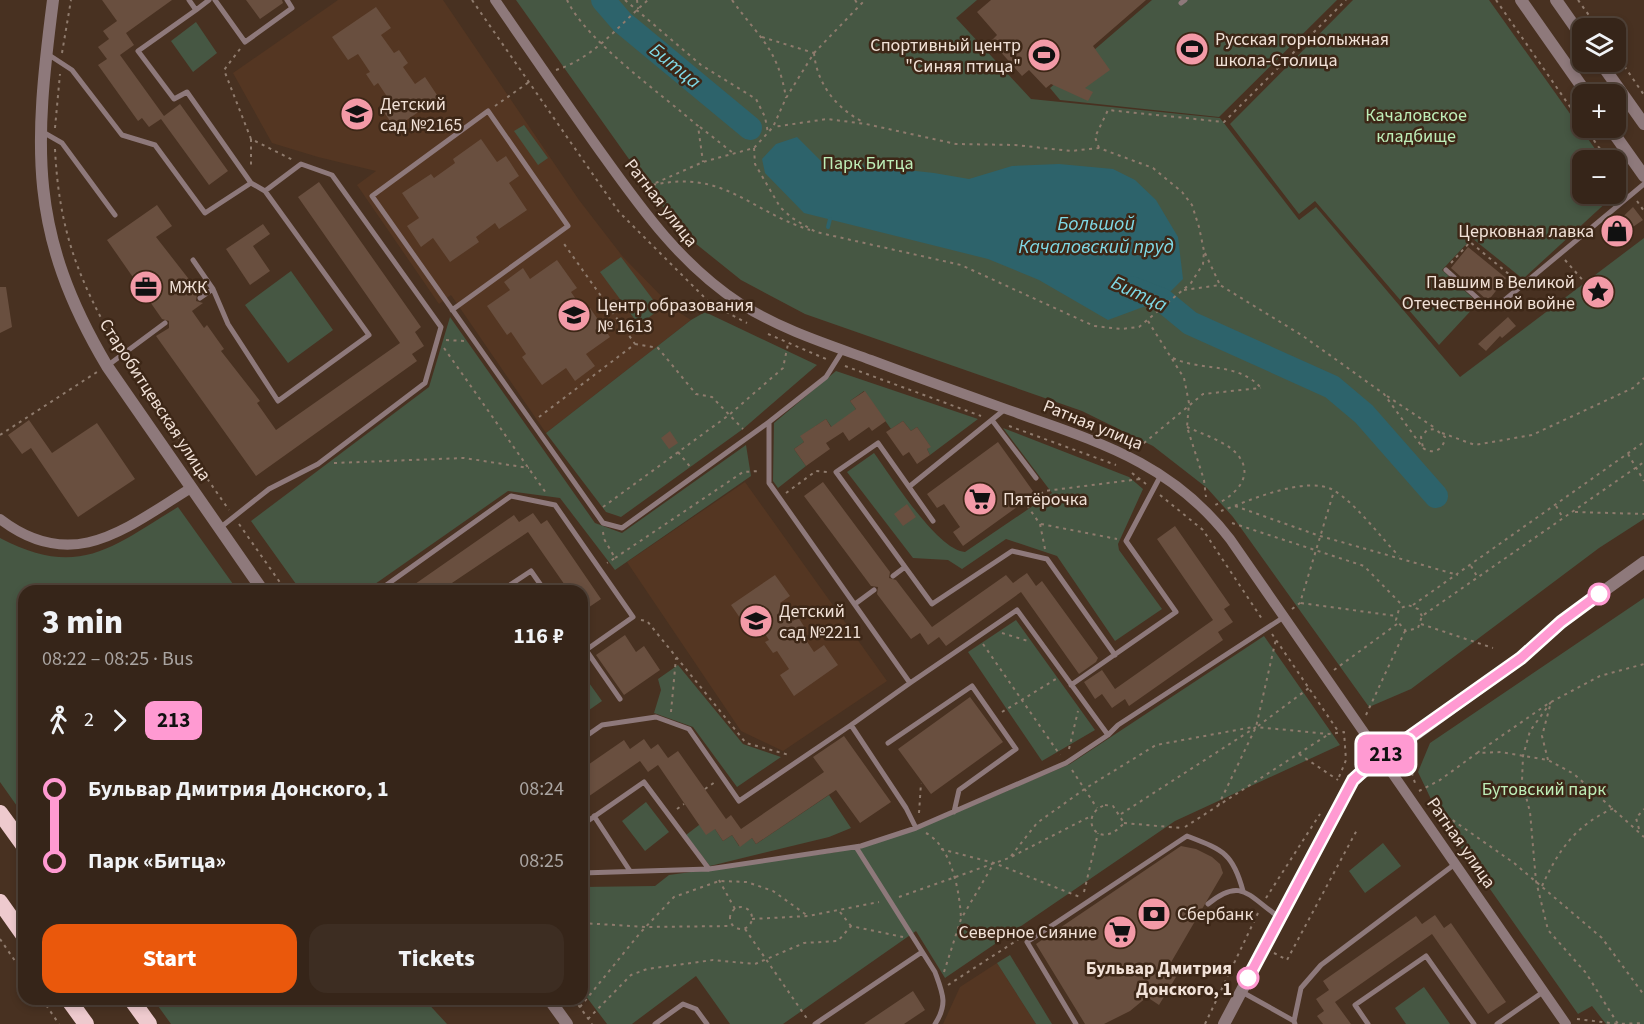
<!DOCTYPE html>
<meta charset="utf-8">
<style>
:root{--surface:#362519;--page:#3d2d22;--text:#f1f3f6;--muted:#aaa5a2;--line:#504238;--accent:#ea580c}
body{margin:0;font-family:"Source Sans 3",sans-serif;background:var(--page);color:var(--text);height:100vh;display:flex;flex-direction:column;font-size:22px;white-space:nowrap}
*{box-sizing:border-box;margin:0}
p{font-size:20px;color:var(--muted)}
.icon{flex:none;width:33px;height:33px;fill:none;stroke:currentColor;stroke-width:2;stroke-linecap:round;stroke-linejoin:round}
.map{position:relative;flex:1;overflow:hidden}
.sheet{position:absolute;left:18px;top:585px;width:570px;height:420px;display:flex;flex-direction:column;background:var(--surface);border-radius:18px;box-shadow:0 3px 9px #0003,0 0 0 2px var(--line)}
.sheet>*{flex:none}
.badge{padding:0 12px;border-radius:9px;font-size:21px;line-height:39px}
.tools{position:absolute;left:1572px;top:18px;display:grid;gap:12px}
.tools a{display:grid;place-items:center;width:54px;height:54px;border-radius:12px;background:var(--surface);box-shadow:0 3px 9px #0003,0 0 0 2px var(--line);font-size:30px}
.map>.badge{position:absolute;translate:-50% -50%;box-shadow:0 0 0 3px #fff}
.legs{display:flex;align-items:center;gap:9px;height:66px;padding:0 24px;font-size:20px}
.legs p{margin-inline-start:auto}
.head{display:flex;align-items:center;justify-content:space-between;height:102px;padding:0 24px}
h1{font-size:33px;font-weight:800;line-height:45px}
.button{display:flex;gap:12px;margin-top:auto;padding:12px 24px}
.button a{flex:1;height:69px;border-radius:18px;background:var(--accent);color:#fff;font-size:24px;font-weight:800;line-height:69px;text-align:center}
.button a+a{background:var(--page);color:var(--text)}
ul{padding:0 24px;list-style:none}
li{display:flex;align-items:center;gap:21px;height:72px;font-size:22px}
li i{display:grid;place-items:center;width:9px;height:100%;margin:0 8px;background:currentColor}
li i::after{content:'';width:15px;height:15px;margin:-8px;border:4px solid;border-radius:50%;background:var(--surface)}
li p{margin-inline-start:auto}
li:first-child i{background:linear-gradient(#0000 50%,currentColor 0)}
li:last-child i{background:linear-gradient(currentColor 50%,#0000 0)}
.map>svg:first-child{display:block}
.built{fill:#543622}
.green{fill:#465743}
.water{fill:#2d636b}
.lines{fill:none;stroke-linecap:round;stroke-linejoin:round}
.stream{stroke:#2d636b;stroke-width:4}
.river{stroke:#2d636b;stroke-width:24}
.building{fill:#694f3f}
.path{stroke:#8f7b6d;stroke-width:2;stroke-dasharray:3 4.5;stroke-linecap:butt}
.service{stroke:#8e797b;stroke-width:5}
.minor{stroke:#8e797b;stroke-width:10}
.tertiary{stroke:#8e797b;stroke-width:12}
.trunk{stroke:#eecace;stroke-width:16}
.line-1-casing{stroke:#fff;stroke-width:14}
.line-1{stroke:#ff9ad2;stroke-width:9}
.stop-1-dot{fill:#fff;stroke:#ff9ad2;stroke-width:3}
.labels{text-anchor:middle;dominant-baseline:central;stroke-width:5;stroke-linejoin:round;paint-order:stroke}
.poi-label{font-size:18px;fill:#f1e1d7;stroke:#3d2717;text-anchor:start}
.park-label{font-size:18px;fill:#beeeb8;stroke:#3d2717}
.street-label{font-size:18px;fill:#f1e1d7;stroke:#3d2717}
.stop-label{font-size:18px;font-weight:bold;fill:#f1e1d7;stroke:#3d2717;text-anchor:end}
.water-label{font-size:20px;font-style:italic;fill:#7fd9e6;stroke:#3d2717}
</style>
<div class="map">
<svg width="1644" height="1024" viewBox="0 0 1644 1024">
<rect width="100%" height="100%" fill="#483121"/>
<path class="built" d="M338,0H443L579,200L623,257L675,310L691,320L546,433L451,295L439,304L357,185L376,171L318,157L272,143L233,73Z
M745,482L887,681L783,751L741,731L627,562Z
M997,963L1036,1024H943L960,987Z"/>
<path class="green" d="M516,0H977L956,18L1031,99L1220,118L1299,220L1316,207L1460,377L1644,238V519L1599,548L1411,689L1369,707L1233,517L1207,488L1153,446L1082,411L805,314L741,280L680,231Z
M1152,0H1337L1219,117L1060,100L1050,88Z
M1353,0H1489L1603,160H1582V194H1616V179L1622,188L1523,279L1472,238L1442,270L1478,303L1439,345L1315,201L1299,214L1230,124Z
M196,22L217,53L193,72L171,41Z
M524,125L548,158L538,165L514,131Z
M621,257L660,309L639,325L600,272Z
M291,271L333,330L288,363L245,305Z
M705,312L817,365L743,429L621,517L606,512L546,433L691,320Z
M450,317L595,523L622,533L746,445L751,476L615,570L560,498L508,491L365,591H301L251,521L429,387Z
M836,371L978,419L930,455L927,449L930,446L917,427L911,431L903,421L891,429L864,391L850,401L856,409L835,432L826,419L801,436L804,442L794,449L806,466L778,488L773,481L774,423Z
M1003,428L1129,477L1143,489L1118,544L1119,550L1162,609L1115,641L1057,556L1006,539L962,569L948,560L913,558L847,472L874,453C891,476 937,550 965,552L1052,493Z
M178,507L238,591H24V816L0,782V538C78,579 111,548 178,507Z
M1644,598V1024H1606L1592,1006L1578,1014L1440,818L1418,772L1430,743Z
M1016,620L1095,730L1042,761L968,652Z
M1264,636L1340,745L1175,821L945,978L916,931L783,1024H730L696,976L632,1024H607L582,991V887L655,886L669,875L837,852L913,831L1070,764Z
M678,665L743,744L781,757L737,787L693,727L654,713L661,690L658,679Z
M582,673L602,701L582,715Z
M829,795L851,828L829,837L710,866L686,835L699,825L715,829L723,841L732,835L739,846L752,838L756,844Z
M646,802L669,832L645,851L622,821Z
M1383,843L1401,866L1365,893L1349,871Z
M1010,955L1052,1024H1036L997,963Z
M1424,987L1450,1024H1406L1395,1008Z
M153,999H424L447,1024H171Z"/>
<path class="water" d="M797,137L825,165H861L934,173L969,179L1012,166L1059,164L1113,169L1135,180L1156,200L1178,237L1183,279L1162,300L1108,320L1039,280L988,259L804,213L765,173L762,159L776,144Z"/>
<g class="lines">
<path class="stream" d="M828,227L830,219"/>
<path class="river" d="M603,0L622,22L750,128
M1131,288L1162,300L1190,323L1332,387L1364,414L1436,496"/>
</g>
<path class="building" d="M102,0H172L126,33L134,45L120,55L164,116L180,104L228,171L209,185L161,119L149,127L142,118L138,121L98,65L107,59L98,47L109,39L103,31L117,21Z
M246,0H282L283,3L260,19Z
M991,0H1146L1093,46L1110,70L1085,88L1093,92L1088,101L1051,84L1046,88L1029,70L1022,76L991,41L997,35L977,12Z
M376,7L391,28L381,35L394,53L399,50L408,63L403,67L415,84L425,77L439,98L395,128L381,108L390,101L378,83L374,86L366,74L370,72L358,54L348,60L332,37Z
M481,139L497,162L506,156L519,176L509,183L527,210L499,229L495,223L476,237L479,242L450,262L433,238L421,247L407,226L419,218L402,193L431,174L434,178L455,163L453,159Z
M319,182L421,327L415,332L424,346L412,354L417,361L256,476L156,336L169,328V321L162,319L107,240L157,205L172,226L156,237L195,287L193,288L197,294L196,301L203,303L192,311L204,328L207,325L224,349L221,351L260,401L257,403L276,430L400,343L298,197Z
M1633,207L1643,220L1614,240L1607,232Z
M263,224L270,234L253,246L270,271L250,285L226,249Z
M1468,247L1506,278L1488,301L1451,268Z
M557,260L577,288L571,292L584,311L590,308L610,337L586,354L595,366L575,381L566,368L542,385L522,357L526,354L511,332L507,335L487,306L510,290L504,282L523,268L530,279Z
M0,287H6L12,327L0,333Z
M1508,317L1516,326L1502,338L1500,336L1486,351L1478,344Z
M865,391L886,421L872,431L869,427L849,441L843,432L826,443L830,449L806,466L794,449L804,442L800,436L826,419L831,427L856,409L850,401Z
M29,420L52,453L97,423L135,479L78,517L31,448L22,454L8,435Z
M903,421L911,431L917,427L931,447L927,449L930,455L917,464L909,452L903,456L886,432Z
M670,431L678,443L669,449L661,438Z
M998,442L1035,494L963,546L953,532L960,527L944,504L937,508L927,494Z
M823,482L890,572L889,578L896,580L932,627L1006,575L1013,583L1027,573L1036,586L1042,581L1098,658L1096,662L1079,674L1021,592L946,646L939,637L928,645L920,633L911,639L877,594L878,587L871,586L804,496Z
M907,504L916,517L903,526L894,514Z
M533,513L541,524L547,520L601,599L582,612V591H569L528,532L440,591H405L514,515L519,522Z
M1175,526L1230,605L1224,609L1233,622L1218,632L1223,640L1129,706L1125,699L1112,708L1102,694L1095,699L1084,682L1102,670L1115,689L1213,620L1157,539Z
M775,575L790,596L780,603L793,621L798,617L807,631L802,634L814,652L824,645L838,665L794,696L780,675L789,669L777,651L773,653L765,642L769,640L757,621L747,628L731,605Z
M625,635L636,652L644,646L660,670L624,695L596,655Z
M970,697L1003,742L931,794L898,749Z
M844,736L891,802L860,823L836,790L756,844L752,838L740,847L732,835L723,841L715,829L706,835L658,765L648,772L640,761L582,801V769L624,740L630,749L644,739L651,749L658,744L668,758L678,751L726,819L731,815L741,829L824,772L813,757Z
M1181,846L1196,849L1212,857L1220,864L1223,873L1166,971L1176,977L1159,1005L1147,997L1130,1011L1104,1024H1085L1036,944Z
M1435,915L1444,928L1451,923L1506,1002L1488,1014L1432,934L1335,1002L1351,1024H1323L1317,1016L1324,1011L1316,999L1329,990L1323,981L1416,916L1422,924Z
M913,991L925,1010L904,1024H864Z"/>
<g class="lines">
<path class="path" d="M472,0L619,212L711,304L747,323
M567,0C586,41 663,95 698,126L703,162
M625,0L701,65L756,99L765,117L768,133
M637,0L638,9
M732,0C759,38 778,48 786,98
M855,0L859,6
M1496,0L1582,124
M1578,0L1598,28
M762,37L814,53
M240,49L224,70L251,139L293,160
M62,53L71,0
M814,53C817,84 836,108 863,122
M1616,54L1644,95
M556,70C594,58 618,26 648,0
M495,106L529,82
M700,127L733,153
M55,128L60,74
M1585,128L1608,160
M251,139V166
M754,148L755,164L780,207L792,218L816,232L961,265L1094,326L1121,329L1139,327L1191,283L1203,264L1204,251L1199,227L1192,205L1182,192L1153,168L1099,148L1071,151L1015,145L956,144L866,124L827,119L773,127
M1099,148L1095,137L1108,110L1224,122L1346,0
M55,149C59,229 77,277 117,347
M1616,171L1627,187
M653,185C724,169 749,211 810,230
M642,189L703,162L754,148L773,127L786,98L814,53L865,0
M1637,201L1644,211
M1205,253L1220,285
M1565,260L1587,285
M1451,263L1470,242L1516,280
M1184,290L1220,285L1303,336L1384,394L1423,448C1433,455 1444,450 1445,437L1435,429L1427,430L1421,437L1423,448
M1148,321L1184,378L1189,403L1187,427L1204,480L1206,497
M768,334L826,359
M446,340L464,341
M635,344L658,348L696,394L712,397L743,429
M444,348L546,493
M1173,358C1202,372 1237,361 1261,388
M126,362L229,510
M845,366L981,416
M1387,396L1435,428
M539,417L635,344L562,241
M1009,426L1116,465
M1187,427C1202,434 1231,443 1240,458C1254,479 1232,497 1215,505
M1442,433L1475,445L1532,435L1633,388L1644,378
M0,435L97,372
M1138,448L1203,394L1261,388
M678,452L692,469
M1628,454L1644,481
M334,463L464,458L529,468
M1132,473L1146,484
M786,493L816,471L827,472
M1160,495L1203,530L1262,619
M1235,506L1320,536L1458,575
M1556,506L1563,518
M603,507L729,415L783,368L788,344
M1221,511C1248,501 1306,475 1333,490C1356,503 1380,537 1399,556
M1575,512L1644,514
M1232,523L1364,566L1403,606
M239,524L286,591
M1041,524L1117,539
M603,532L604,539L615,558L607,563
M1045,549L1040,524L1026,504L1045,491L1140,479
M615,558L743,472L760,471
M1471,566L1478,578
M1301,603L1396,616
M1413,605L1644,442
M1292,609L1300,603L1334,491
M1422,616L1418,609L1408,605L1399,609L1396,620L1406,631L1418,628L1422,616L1644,462
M641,620L647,621L746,743L789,755
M1421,624L1493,648
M1002,633L1028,641
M1272,634L1338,731
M983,644L1060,755
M1334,670L1397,624
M1551,702L1530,731L1523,756L1522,781L1530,812L1536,881L1548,930L1586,973L1618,1024L1644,1023
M671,712L676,658
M1002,712L1056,679
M1366,715L1405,631
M1258,726L1309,688
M1069,749L1078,711
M1414,751L1410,767L1415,783
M1477,753L1549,703
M1299,754L1338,780
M1548,760L1542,736L1551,702L1600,676L1644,664
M1072,770L1097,808
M705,789L715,782
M1419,791L1440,780L1477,753L1501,752L1548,760L1574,774L1644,837
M1428,803L1514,863L1602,938L1644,995
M1105,805L1113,806L1124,823C1097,854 1077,815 1105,805Z
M1218,806L1256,727L1276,639
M677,809L684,804
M919,813L921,783
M1121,814L1256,727L1329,734L1344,732L1346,760L1339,777
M1124,823L1181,828
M1185,827L1329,734
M1639,829L1636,818L1644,809
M926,833C952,847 960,893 961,919
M941,849L994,863L1080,897
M1011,856L1037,823L1086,788L1156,745L1253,727
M719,880L735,909
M1542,886C1559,849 1576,825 1614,808
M1084,892L1098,833
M899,897L1009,858L1091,816
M1266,898L1320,814
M730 918a11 11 0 1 1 22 0a11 11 0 1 1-22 0Z
M840,912L851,926
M752,919L808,916L879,902
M582,923L646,927L732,926
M745,929L808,1020
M0,939L24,974
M1274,953L1287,960L1358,828
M944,972L961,919L994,863
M948,985L1019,939
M42,999L59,1024
M574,999L592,1024
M580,1007L640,933L674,897L719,881L747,882L773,891L808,916
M588,1019L631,975L647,969L713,960L755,964L804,943L838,941L851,926L903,937
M1577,1019L1619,1024
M1205,1024L1258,913"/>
<path class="service" d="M215,0L245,42L292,8L287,0
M1181,3L1185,0
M196,10L209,0
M46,53L72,70L122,135L155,145L205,213L251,183L187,92L174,99L138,51L196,10L189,0
M41,131L62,143L115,215
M251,183L265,191
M193,260L213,289L228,324L278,401L369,335L265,191L301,164L332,175L441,327L425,383L318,464L269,489L221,527
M1446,270L1485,305L1495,308L1644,184
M200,298L213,289
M452,310L568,226L488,111L372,196L603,523L622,528L769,422
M843,350L826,377L769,422V483L910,683L851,725L906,808L916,828
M107,366L165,323
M992,420L1036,478
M910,486L1004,410
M933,521L878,443L836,472L932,604L1012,551L1047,559L1115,655
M893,576L905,567
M378,591L511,496L555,505L633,617L586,650L582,644
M501,591L531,571L545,591
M855,604L874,590
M586,650L620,699
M910,683L1017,610L1108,735
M1071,685L1176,612L1126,541L1161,475
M582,739L602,725L656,717L689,729L739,801L851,725
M888,743L972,686L1016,749L959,790L954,812
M594,816L630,871
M582,825L644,782L709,869
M856,847L935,972C943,994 948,1004 935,1024
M582,873L709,869L861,846L916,828L1066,763L1108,735L1118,725L1284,617
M1208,904C1242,876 1249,897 1279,917
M1242,992L1294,1021
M655,1024L683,1004L696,1009L707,1024
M815,1024L922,952
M1076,1024L1027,942L1187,836C1223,850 1233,853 1243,891
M1295,1024L1294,1021L1301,988L1321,965L1455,864
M1368,1024L1355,1005L1426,956L1474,1024
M1497,1024L1543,992"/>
<path class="minor" d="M495,0C528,48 561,96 595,144C638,204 678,263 741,304C780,329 827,344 871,360C924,380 978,399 1031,418C1111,446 1176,469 1230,539L1566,1024
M0,519C73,575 126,528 191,488"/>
<path class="tertiary" d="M53,0C34,148 28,233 107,366L263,591
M1521,0L1587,94
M1556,0L1582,37
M1600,62L1644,124
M1610,128L1644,176
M549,999L567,1024
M1224,1024L1353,780L1521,658L1569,616L1644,562"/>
<path class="trunk" d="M0,813L24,846
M0,902L24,936
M68,999L86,1024
M131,999L149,1024"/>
</g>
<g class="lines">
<defs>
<path id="line-1" d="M1248,978L1353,780L1367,767L1521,658L1561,622L1599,594"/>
</defs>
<use href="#line-1" class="line-1-casing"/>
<use href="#line-1" class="line-1"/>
</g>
<defs>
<symbol id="stadium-disc" viewBox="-11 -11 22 22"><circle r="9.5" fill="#f39aa7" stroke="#3d2717"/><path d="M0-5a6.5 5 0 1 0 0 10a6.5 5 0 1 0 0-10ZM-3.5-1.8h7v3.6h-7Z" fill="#111"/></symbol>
<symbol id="school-disc" viewBox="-11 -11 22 22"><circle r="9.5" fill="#f39aa7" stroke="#3d2717"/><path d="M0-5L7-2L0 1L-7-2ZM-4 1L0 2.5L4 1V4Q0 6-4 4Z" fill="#111"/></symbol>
<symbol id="shop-disc" viewBox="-11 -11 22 22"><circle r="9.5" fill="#f39aa7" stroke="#3d2717"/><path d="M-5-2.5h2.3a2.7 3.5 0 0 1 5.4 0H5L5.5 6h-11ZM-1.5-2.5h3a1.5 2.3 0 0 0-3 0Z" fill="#111"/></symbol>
<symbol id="office-disc" viewBox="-11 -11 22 22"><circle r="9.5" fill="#f39aa7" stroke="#3d2717"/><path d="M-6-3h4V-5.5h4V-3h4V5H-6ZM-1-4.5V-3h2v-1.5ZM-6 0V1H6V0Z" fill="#111"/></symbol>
<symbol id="sight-disc" viewBox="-11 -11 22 22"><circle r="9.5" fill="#f39aa7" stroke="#3d2717"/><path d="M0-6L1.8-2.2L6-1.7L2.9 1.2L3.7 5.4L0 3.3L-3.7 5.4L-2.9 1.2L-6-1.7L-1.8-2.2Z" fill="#111"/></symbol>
<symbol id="supermarket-disc" viewBox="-11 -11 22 22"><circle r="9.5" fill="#f39aa7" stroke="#3d2717"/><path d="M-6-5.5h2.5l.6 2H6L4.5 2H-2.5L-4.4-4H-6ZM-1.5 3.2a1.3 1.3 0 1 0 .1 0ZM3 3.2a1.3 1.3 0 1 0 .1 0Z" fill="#111"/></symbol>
<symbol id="bank-disc" viewBox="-11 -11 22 22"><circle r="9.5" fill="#f39aa7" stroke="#3d2717"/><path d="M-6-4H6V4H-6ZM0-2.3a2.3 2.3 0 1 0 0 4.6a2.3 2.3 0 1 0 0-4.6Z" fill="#111"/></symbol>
</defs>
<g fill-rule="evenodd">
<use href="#stadium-disc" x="1173" y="30" width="38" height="38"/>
<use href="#stadium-disc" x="1025" y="36" width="38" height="38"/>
<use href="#school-disc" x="338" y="95" width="38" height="38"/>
<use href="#shop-disc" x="1598" y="212" width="38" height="38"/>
<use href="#office-disc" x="127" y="268" width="38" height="38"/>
<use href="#sight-disc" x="1579" y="273" width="38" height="38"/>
<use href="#school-disc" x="555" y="296" width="38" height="38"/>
<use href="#supermarket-disc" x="961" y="480" width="38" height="38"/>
<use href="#school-disc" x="737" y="602" width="38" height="38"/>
<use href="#bank-disc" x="1135" y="895" width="38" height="38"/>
<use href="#supermarket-disc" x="1101" y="913" width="38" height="38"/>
</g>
<g class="stop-1-dot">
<circle cx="1599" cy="594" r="10"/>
<circle cx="1248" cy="978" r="10"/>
</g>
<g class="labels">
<g class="poi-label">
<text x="1215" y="39">Русская горнолыжная<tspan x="1215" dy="21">школа-Столица</tspan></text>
<text x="1021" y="45" text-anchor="end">Спортивный центр<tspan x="1021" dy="21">"Синяя птица"</tspan></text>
<text x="380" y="104">Детский<tspan x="380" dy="21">сад №2165</tspan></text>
<text x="1594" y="231" text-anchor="end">Церковная лавка</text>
<text x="1575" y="282" text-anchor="end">Павшим в Великой<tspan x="1575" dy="21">Отечественной войне</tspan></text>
<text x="169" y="287">МЖК</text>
<text x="597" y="305">Центр образования<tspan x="597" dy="21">№ 1613</tspan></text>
<text x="1003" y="499">Пятёрочка</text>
<text x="779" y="611">Детский<tspan x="779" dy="21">сад №2211</tspan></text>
<text x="1177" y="914">Сбербанк</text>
<text x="1097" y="932" text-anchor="end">Северное Сияние</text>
</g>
<g class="park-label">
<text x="1416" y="115">Качаловское<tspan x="1416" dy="21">кладбище</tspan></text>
<text x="868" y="163">Парк Битца</text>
<text x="1544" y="789">Бутовский парк</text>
</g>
<g class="street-label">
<text transform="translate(661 203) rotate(52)">Ратная улица</text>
<text transform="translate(155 400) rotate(57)">Старобитцевская улица</text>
<text transform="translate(1093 425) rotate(22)">Ратная улица</text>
<text transform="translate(1461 843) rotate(55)">Ратная улица</text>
</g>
<g class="stop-label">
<text x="1232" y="968">Бульвар Дмитрия<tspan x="1232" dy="21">Донского, 1</tspan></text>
</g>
<g class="water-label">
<text transform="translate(675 66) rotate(39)">Битца</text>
<text x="1096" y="224">Большой<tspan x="1096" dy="23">Качаловский пруд</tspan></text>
<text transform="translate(1139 294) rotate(25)">Битца</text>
</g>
</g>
</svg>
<div class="tools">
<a><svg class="icon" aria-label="layers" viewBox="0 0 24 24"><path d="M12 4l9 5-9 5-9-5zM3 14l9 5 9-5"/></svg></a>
<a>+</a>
<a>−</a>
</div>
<b class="badge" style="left:1386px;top:754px;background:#ff9ad2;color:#111">213</b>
<section class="sheet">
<div class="head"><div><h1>3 min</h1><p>08:22 – 08:25 · Bus</p></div><b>116 ₽</b></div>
<div class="legs"><svg class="icon" aria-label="walk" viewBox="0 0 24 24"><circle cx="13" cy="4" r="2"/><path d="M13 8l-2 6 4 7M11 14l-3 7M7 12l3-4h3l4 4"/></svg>2<svg class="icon" aria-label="forward" viewBox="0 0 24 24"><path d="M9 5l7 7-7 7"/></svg><b class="badge" style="background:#ff9ad2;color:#111">213</b></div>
<ul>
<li><i style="color:#ff9ad2"></i><b>Бульвар Дмитрия Донского, 1</b><p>08:24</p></li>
<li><i style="color:#ff9ad2"></i><b>Парк «Битца»</b><p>08:25</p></li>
</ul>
<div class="button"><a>Start</a><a>Tickets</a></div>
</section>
</div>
